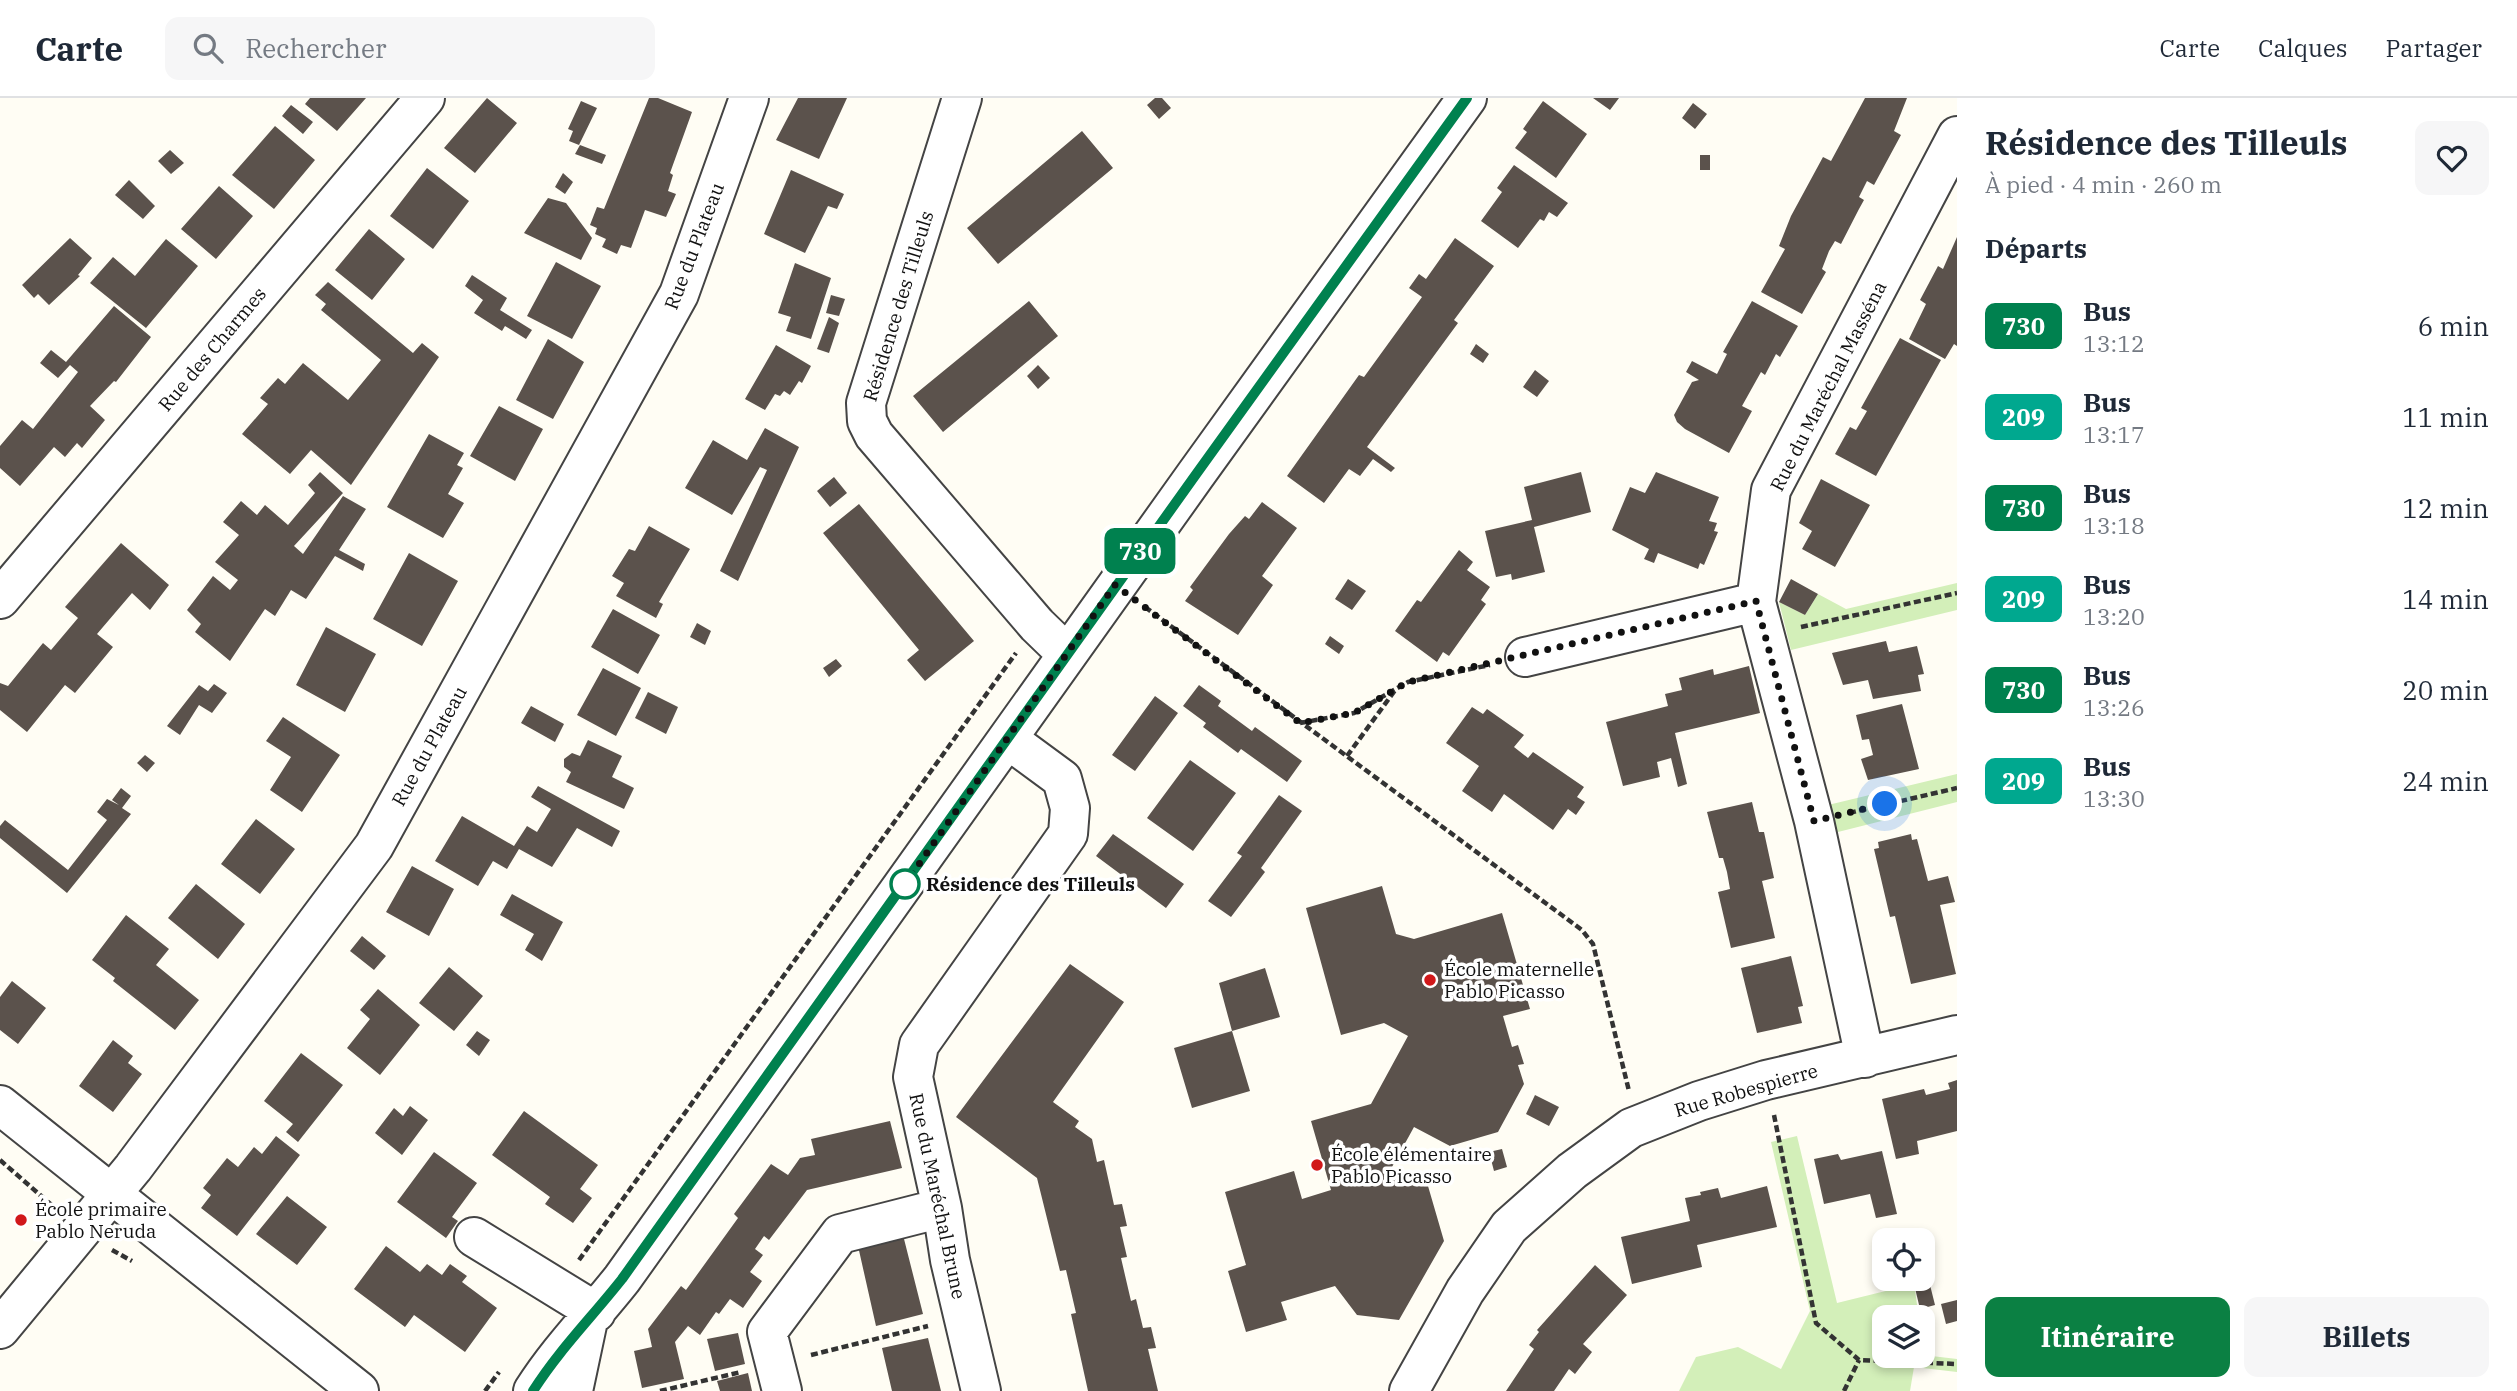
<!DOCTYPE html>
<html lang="fr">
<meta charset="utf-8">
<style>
:root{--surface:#fff;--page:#f6f6f7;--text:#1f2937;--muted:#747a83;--line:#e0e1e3;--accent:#0b8043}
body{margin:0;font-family:"IBM Plex Serif",serif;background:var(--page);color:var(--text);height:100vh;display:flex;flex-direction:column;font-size:26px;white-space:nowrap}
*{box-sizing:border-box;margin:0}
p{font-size:23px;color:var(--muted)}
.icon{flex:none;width:38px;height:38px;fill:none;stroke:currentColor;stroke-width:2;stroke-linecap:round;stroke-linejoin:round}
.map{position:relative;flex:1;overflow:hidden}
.drawer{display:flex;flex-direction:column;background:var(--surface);width:560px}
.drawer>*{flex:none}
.badge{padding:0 14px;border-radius:10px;font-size:24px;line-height:46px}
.controls{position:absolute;left:1872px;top:1130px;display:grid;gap:14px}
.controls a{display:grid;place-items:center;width:63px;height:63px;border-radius:14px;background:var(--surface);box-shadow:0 4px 10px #0003;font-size:35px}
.you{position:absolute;width:35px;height:35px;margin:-18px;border:5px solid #fff;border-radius:50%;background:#1a73e8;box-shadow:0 0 0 10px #1a73e833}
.map>.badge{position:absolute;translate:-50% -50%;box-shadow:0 0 0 4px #fff}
h2{padding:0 28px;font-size:26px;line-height:63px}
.round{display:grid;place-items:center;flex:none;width:74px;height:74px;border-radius:14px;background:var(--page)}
.head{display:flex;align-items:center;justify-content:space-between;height:119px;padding:0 28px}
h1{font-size:33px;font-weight:700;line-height:52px}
.action{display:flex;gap:14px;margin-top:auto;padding:14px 28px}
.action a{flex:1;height:80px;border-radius:14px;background:var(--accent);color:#fff;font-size:28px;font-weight:700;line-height:80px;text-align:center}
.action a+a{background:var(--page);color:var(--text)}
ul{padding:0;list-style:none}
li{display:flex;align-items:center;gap:21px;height:91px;padding:0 28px}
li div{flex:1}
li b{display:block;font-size:26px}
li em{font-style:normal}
li .badge{min-width:77px;font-weight:700;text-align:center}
header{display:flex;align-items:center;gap:42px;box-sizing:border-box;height:98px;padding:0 35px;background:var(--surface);border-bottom:2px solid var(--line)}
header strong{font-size:33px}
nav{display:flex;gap:38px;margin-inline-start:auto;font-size:24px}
.search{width:490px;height:63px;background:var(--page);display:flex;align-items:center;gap:18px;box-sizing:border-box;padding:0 24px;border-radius:14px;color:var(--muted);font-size:26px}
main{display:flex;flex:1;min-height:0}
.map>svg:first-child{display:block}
.green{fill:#d3efb9}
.building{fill:#5b524c}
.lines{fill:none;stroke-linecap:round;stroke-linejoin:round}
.minor-casing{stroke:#444;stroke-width:42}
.path{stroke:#333;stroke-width:4.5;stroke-dasharray:7 3.5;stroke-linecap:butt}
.minor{stroke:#fff;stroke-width:38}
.line-casing{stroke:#fff;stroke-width:16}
.line{stroke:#00814f;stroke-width:10}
.walk{stroke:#111;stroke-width:7;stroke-dasharray:0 12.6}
.stop-dot{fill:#fff;stroke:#00814f;stroke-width:3.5}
.poi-dot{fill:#d1181a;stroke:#fff;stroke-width:2.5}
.labels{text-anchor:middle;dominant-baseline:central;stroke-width:7;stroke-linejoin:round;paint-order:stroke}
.street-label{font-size:19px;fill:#111;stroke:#fff}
.stop-label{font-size:19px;font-weight:bold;fill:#111;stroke:#fff;text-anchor:start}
.poi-label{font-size:19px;fill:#111;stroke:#fff;text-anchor:start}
</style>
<header>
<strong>Carte</strong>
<div class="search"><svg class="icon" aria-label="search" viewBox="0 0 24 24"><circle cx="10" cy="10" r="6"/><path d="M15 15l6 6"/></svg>Rechercher</div>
<nav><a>Carte</a><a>Calques</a><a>Partager</a></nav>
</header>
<main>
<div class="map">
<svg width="1957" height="1293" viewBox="0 0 1957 1293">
<rect width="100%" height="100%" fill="#fffdf4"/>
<path class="green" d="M1957,485V512L1791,552L1779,504L1805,517L1818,496L1846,511Z
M1957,676V704L1834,735L1828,707Z
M1797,1038L1837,1205L1914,1186L1919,1220H1885V1258L1923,1257L1957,1261V1274L1914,1269L1910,1293H1679L1696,1259L1738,1249L1781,1271L1810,1213L1771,1044Z"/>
<path class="building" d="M310,0H366L337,33L305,6Z
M487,0L517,25L475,75L444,50Z
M649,0H658L692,14L670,75L673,77L668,93L676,96L666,119L645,112L631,150L621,147L617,156L602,149L606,141L595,136L597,130L590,127L597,109L604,111Z
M798,0H847L819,61L776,42Z
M1155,0H1162L1171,10L1159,21L1147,7Z
M1593,0H1619L1610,12Z
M1865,0H1907L1894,33L1901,37L1874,87L1867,83L1859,99L1864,102L1859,111L1841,146L1835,143L1829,153L1822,171L1826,174L1802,216L1761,194L1785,151L1779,148L1791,118L1823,59L1831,63Z
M581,3L597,10L579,47L569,43L573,33L568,31Z
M1543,3L1587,36L1556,80L1515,50L1527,34L1523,31Z
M1693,5L1707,16L1695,31L1682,20Z
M291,7L313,24L303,36L282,18Z
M275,28L315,62L274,111L232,77Z
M1082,33L1113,70L998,166L967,130Z
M580,47L606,57L602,66L575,56Z
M170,52L184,65L171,76L158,63Z
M1700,57H1710V72H1700Z
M1514,67L1568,105L1557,119L1549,114L1544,123L1540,121L1518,150L1481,123L1502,94L1497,90Z
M427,70L469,103L433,151L390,118Z
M791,72L844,96L837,111L828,108L805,155L764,136Z
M563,75L573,84L565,96L555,89Z
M129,82L155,108L143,121L115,97Z
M219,88L253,118L216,161L181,131Z
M548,100L566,105L592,140L581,162L524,135Z
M369,131L405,161L372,202L335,172Z
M1957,139V248L1954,246L1945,261L1909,241L1926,206L1920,202L1938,168L1943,171Z
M70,140L92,160L78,177L80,178L49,207L38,196L34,200L22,187Z
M1455,140L1494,168L1454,222L1458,225L1367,349L1395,370L1391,374L1373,361L1360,378L1349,371L1324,405L1287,378L1359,277L1364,279L1422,199L1409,190L1419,176L1426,181Z
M166,141L198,168L146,230L90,185L113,159L135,178Z
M556,164L601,188L572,241L527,218Z
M795,165L831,180L811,241L786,233L791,219L778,215Z
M472,177L507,200L500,212L532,232L526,241L505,228L502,233L474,215L483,202L465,188Z
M328,184L413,255L422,245L439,259L351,387L311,352L290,376L242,336L268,306L260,300L278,280L285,286L303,265L348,302L381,262L321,212L326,206L315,197Z
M831,197L845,201L839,218L826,215Z
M1029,203L1058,238L943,334L913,298Z
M1752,203L1798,228L1780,259L1776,256L1765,277L1761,274L1742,308L1752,313L1729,355L1685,331L1677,324L1674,317L1692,284L1699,282L1686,274L1692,263L1717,276L1727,256L1723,254Z
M114,208L151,239L116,284L114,283L90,308L105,322L82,350L77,345L65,359L54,349L20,388L0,370V348L22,322L33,331L78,274L70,267L58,280L40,265L51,252L66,264Z
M829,219L839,225L829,255L817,251Z
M1900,240L1941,262L1876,378L1835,356L1850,329L1856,332L1867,313L1861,310Z
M548,241L584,264L553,321L516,302Z
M1476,246L1489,256L1483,265L1470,256Z
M776,247L811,268L802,285L799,283L790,297L784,293L780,298L775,296L765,312L745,301Z
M1038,267L1050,280L1038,291L1027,278Z
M1535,272L1549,283L1537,299L1523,289Z
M499,308L543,331L515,383L470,358Z
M765,330L799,349L738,483L720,473L767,372L760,369L732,417L685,390L713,342L747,362Z
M429,336L464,355L457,367L463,370L448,396L464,405L443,440L387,409Z
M320,374L343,395L294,448L303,456L343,398L366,411L339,452L365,466L363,473L335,458L306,501L291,492L275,518L265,511L230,563L195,534L201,526L187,512L213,478L230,492L238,482L215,464L239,437L223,424L241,403L257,417L265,407L288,427L315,395L308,387Z
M1581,374L1591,414L1534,429L1545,474L1512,482L1511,476L1496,479L1485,433L1532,422L1524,389Z
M1656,374L1719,399L1709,423L1717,425L1714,433L1718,434L1704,467L1700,465L1698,471L1658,455L1654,465L1644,461L1649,451L1612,432L1630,389L1645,395Z
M834,379L847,395L830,409L817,393Z
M1821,381L1870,407L1835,469L1802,451L1812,433L1799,425Z
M1262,404L1297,430L1262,478L1273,487L1238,537L1185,503L1193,492L1190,489L1229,436L1245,418L1249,421Z
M859,406L974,543L925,583L907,562L919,552L823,435Z
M649,428L690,451L659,504L663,506L656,520L616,498L624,485L612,478L629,451L635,453Z
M121,445L169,487L150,512L132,495L97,536L113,549L75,595L65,587L27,634L0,612V585L8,588L43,545L51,552L78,520L65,509Z
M1459,452L1473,464L1467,472L1490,489L1481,502L1486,506L1449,558L1443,554L1437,564L1395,533L1417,502L1421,504Z
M409,455L458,483L422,548L373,521Z
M1348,481L1366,493L1352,512L1335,501Z
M1791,481L1818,496L1805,517L1779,504Z
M613,511L660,537L638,576L591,549Z
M697,525L711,533L705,547L690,539Z
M326,529L376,556L345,614L296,587Z
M1330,538L1344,548L1339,556L1325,546Z
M1886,543L1889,554L1917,548L1924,576L1918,577L1921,593L1873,601L1868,582L1843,587L1832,555Z
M836,561L842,568L829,579L823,570Z
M1749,568L1760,615L1675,635L1687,686L1678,689L1671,660L1657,664L1660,679L1623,688L1606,624L1668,608L1665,596L1682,592L1679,580L1713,571L1714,577Z
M603,570L641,590L616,638L577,617Z
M214,586L227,595L212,615L199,607L180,637L167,628L199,587L208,593Z
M1199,587L1221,603L1218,608L1252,633L1255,629L1302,663L1287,684L1241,651L1238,655L1203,629L1206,625L1183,608Z
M648,594L678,609L666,636L635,620Z
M1155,598L1178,615L1135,673L1112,657Z
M1902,606L1919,671L1868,682L1861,661L1873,657L1869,641L1862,642L1856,617Z
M531,608L564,626L555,644L521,625Z
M1472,609L1483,616L1487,611L1524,637L1514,649L1528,660L1533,654L1584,689L1577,699L1585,704L1576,717L1568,711L1553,732L1504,696L1492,714L1462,693L1479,668L1446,645Z
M283,619L340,657L302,714L270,692L291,659L266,643Z
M588,642L622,658L612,679L634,690L624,711L566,684L571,674L564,669V661L572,655L580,658Z
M145,657L155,665L147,674L137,665Z
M1190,662L1236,695L1193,753L1147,720Z
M538,688L620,733L612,749L577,730L552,769L519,751L507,771L493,763L478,788L435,763L462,718L514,748L527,728L537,734L551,711L531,699Z
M121,690L131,698L122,710L131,716L67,795L0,740V728L5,722L68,772L107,722L97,714L107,701L119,707L112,702Z
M1279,697L1302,713L1261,770L1265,774L1231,819L1208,803L1242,758L1237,755Z
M1752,704L1759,734H1764L1774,780L1762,783L1775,840L1731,850L1718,794L1730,791L1727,774L1723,760H1719L1707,714Z
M256,721L295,751L260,796L221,766Z
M1113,736L1184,786L1166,810L1096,758Z
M1911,736L1912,742L1917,741L1928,783L1948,778L1955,804L1940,807L1956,876L1911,886L1895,818L1890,819L1874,751L1879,750L1878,744Z
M412,768L454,791L429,838L386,814Z
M196,786L245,826L218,861L168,820Z
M1382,788L1396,836L1414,841L1502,815L1530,911L1503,918L1512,949L1518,947L1524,966L1518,967L1524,986L1498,1034L1450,1048L1414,1029L1392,1069L1428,1088L1444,1143L1399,1222L1357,1217L1335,1188L1281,1204L1287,1222L1246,1234L1228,1173L1246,1167L1225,1094L1294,1073L1302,1101L1331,1092L1311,1023L1371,1006L1408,938L1384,925L1341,937L1306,810Z
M512,796L563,824L542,863L525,852L534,836L500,817Z
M126,817L169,851L156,867L199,902L175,932L113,883L115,880L92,862Z
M362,838L386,858L374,872L350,853Z
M1791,858L1803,908L1798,909L1802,925L1757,935L1741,870Z
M1070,866L1124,904L1053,1004L1079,1023L1075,1029L1092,1041L1097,1064L1104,1062L1114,1107L1122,1106L1127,1128L1120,1129L1127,1159L1121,1160L1131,1203L1136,1201L1143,1230L1151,1229L1156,1250L1148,1251L1158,1293H1088L1071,1216L1076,1215L1066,1172L1060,1173L1037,1080L956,1019Z
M449,869L483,898L454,933L419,905Z
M1265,870L1280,919L1232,933L1219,885Z
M12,883L46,910L18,946L0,932V899Z
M378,891L420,927L380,977L347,950L370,921L360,912Z
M477,933L490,942L479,958L466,947Z
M1232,933L1250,993L1192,1010L1174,950Z
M113,942L133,958L128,965L142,976L113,1014L79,988Z
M301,955L343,987L298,1044L286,1034L293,1026L264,1003Z
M1957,982V1033L1917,1043L1919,1056L1896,1061L1882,1001L1924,991L1926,997L1950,991L1948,985Z
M1535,997L1559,1009L1549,1028L1526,1016Z
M410,1008L428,1022L402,1057L375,1035L394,1010L403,1018Z
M524,1013L598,1067L580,1091L592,1100L573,1125L545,1106L550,1099L492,1057Z
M890,1023L902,1070L807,1092L769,1142L764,1138L755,1151L763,1157L750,1174L762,1183L743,1210L730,1201L719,1216L716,1214L700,1237L688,1228L675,1244L684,1281L642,1290L634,1253L652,1249L648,1231L681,1188L686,1192L738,1120L734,1116L771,1066L788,1077L800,1060L815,1057L811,1041Z
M276,1038L300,1057L237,1138L201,1110L211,1097L203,1090L227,1060L238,1069L254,1049L262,1056Z
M1502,1051L1507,1069L1494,1073L1489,1054Z
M1882,1053L1897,1116L1876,1120L1870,1096L1824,1106L1814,1061L1838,1056L1841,1062Z
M434,1054L477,1085L452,1119L458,1123L446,1140L397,1104Z
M1767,1088L1777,1129L1697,1147L1702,1169L1632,1186L1621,1139L1690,1123L1685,1100L1701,1097L1700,1094L1718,1090L1721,1100Z
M287,1098L327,1129L297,1167L256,1136Z
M903,1137L923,1216L876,1228L858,1148Z
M386,1148L420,1174L427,1166L442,1177L450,1166L467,1178L462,1184L497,1210L465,1254L414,1217L405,1229L354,1191Z
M1595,1167L1627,1197L1583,1246L1592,1254L1575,1276L1569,1271L1554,1293H1506L1534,1251L1529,1247L1539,1234L1537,1232Z
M1930,1187L1935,1207L1920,1211L1915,1190Z
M1957,1202V1223L1946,1226L1941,1206Z
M738,1235L745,1266L715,1273L707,1241Z
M928,1240L941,1293H892L882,1250Z
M748,1275L752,1293H720L717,1283Z"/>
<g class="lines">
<defs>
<path id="minor" d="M962,0L866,305L867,323L874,337L1037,527L1067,556
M0,501L425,0
M1525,559L1756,504
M1865,960L1814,723L1756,504L1771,392L1957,38
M0,1007L359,1293
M474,1139L596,1214
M0,1231L133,1070L374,748L679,196L749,0
M533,1293C559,1252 592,1219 622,1181C903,787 1183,392 1467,0
M573,1293L587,1227
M782,1293L767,1234L840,1136L942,1110
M981,1293L950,1162L942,1110L913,979L919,947L1068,736L1070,710L1062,681L1009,642
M1409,1293L1465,1193L1509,1129L1572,1073L1631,1030L1699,1003L1766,982L1957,937"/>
</defs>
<use href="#minor" class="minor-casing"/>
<path class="path" d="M1145,509L1582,832L1593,846L1629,993
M1801,529L1957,495
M1300,625L1354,615L1408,584L1490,567
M1347,658L1396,591
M1849,715L1957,690
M1774,1017L1816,1225L1859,1262L1957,1266
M0,1062L55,1110
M112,1152L132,1163
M579,1162L1016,555
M811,1257L928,1228
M485,1293L499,1274
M660,1293L741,1274
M1844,1293L1859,1262"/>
<use href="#minor" class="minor"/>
</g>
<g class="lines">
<defs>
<path id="line" d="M533,1293C559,1252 592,1219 622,1181C903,787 1183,392 1467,0"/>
</defs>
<use href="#line" class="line-casing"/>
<use href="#line" class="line"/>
<path class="walk" d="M905,786L1115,487L1300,625L1354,615L1408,584L1756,503L1814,723L1885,706"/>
</g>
<circle class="stop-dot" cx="905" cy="786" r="14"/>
<g class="poi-dot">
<circle cx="1430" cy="882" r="7"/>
<circle cx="1317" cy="1067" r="7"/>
<circle cx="21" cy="1122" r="7"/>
</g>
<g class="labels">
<g class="street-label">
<text transform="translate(694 148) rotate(-69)">Rue du Plateau</text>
<text transform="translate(898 208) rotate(-73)">Résidence des Tilleuls</text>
<text transform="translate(212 251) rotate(-50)">Rue des Charmes</text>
<text transform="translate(1828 288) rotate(-63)">Rue du Maréchal Masséna</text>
<text transform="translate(429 648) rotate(-61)">Rue du Plateau</text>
<text transform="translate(1746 992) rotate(-16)">Rue Robespierre</text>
<text transform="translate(938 1098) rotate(78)">Rue du Maréchal Brune</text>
</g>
<g class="stop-label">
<text x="926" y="786">Résidence des Tilleuls</text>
</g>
<g class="poi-label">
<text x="1444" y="871">École maternelle<tspan x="1444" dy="22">Pablo Picasso</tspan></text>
<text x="1331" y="1056">École élémentaire<tspan x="1331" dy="22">Pablo Picasso</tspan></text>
<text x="35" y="1111">École primaire<tspan x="35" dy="22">Pablo Neruda</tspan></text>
</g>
</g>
</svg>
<div class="controls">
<a><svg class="icon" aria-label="locate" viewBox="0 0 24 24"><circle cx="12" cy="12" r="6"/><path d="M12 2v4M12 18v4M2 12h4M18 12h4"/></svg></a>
<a><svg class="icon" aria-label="layers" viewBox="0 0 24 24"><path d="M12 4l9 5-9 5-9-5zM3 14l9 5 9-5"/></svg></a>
</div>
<div class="you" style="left:1885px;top:706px"></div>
<b class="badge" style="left:1140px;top:453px;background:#00814f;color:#fff">730</b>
</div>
<section class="drawer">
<div class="head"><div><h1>Résidence des Tilleuls</h1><p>À pied · 4 min · 260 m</p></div><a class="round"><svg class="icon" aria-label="heart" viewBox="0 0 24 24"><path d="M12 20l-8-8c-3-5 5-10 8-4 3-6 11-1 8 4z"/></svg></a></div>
<h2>Départs</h2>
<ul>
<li><span class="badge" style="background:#00814f;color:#fff">730</span><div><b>Bus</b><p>13:12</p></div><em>6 min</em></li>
<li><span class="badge" style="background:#00a88f;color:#fff">209</span><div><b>Bus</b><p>13:17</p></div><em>11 min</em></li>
<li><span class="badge" style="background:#00814f;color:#fff">730</span><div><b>Bus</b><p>13:18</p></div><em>12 min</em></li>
<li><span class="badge" style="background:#00a88f;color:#fff">209</span><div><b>Bus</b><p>13:20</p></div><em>14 min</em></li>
<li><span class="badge" style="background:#00814f;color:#fff">730</span><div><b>Bus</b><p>13:26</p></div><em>20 min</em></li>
<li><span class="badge" style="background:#00a88f;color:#fff">209</span><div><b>Bus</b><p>13:30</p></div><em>24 min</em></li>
</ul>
<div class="action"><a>Itinéraire</a><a>Billets</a></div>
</section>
</main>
